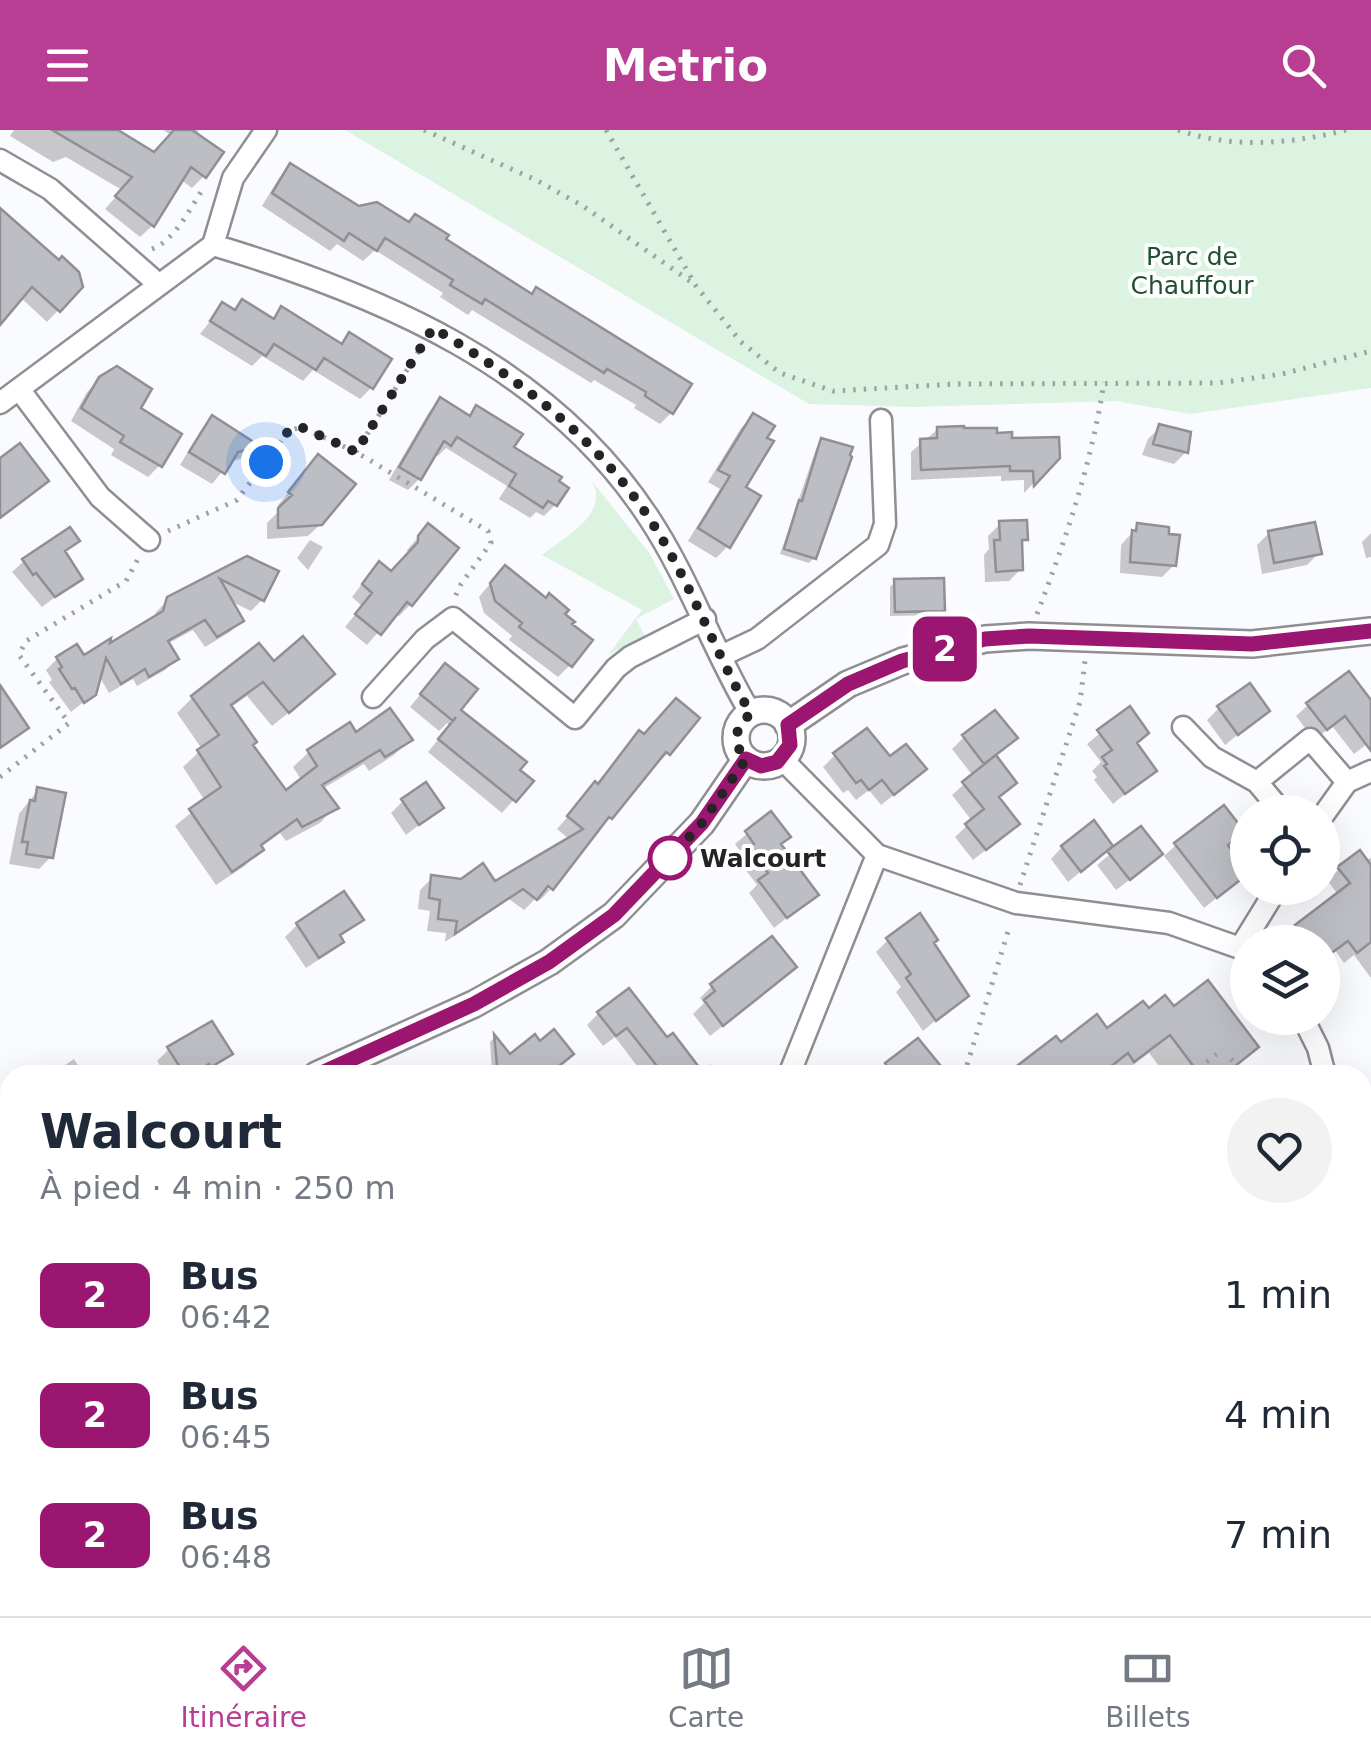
<!DOCTYPE html>
<html lang="fr">
<meta charset="utf-8">
<style>
:root{--surface:#fff;--page:#f2f2f3;--text:#1f2937;--muted:#747a83;--line:#e0e1e3;--accent:#b73e92}
body{margin:0;font-family:"DejaVu Sans",sans-serif;background:var(--page);color:var(--text);height:100vh;display:flex;flex-direction:column;font-size:38px;white-space:nowrap}
*{box-sizing:border-box;margin:0}
p{font-size:32px;color:var(--muted)}
.icon{flex:none;width:55px;height:55px;fill:none;stroke:currentColor;stroke-width:2;stroke-linecap:round;stroke-linejoin:round}
.map{position:relative;flex:1;overflow:hidden}
.side{position:absolute;left:0px;top:935px;width:1372px;height:552px;display:flex;flex-direction:column;background:var(--surface);border-radius:30px 30px 0 0;box-shadow:0 10px 40px #0002}
.side>*{flex:none}
.badge{padding:0 20px;border-radius:15px;font-size:35px;line-height:65px}
.buttons{position:absolute;left:1230px;top:665px;display:grid;gap:20px}
.buttons a{display:grid;place-items:center;width:110px;height:110px;border-radius:50%;background:var(--surface);box-shadow:0 10px 40px #0002;font-size:50px}
.you{position:absolute;width:50px;height:50px;margin:-25px;border:8px solid #fff;border-radius:50%;background:#1a73e8;box-shadow:0 0 0 15px #1a73e833}
.map>.badge{position:absolute;translate:-50% -50%;box-shadow:0 0 0 5px #fff}
.round{display:grid;place-items:center;flex:none;width:105px;height:105px;border-radius:52px;background:var(--page)}
.summary{display:flex;align-items:center;justify-content:space-between;height:170px;padding:0 40px}
h1{font-size:48px;font-weight:600;line-height:75px}
ul{padding:0;list-style:none}
li{display:flex;align-items:center;gap:30px;height:120px;padding:0 40px}
li div{flex:1}
li b{display:block;font-size:38px}
li em{font-style:normal}
li .badge{min-width:110px;font-weight:700;text-align:center}
header{display:flex;justify-content:space-between;align-items:center;height:130px;padding:0 40px;background:var(--accent);color:#fff;font-size:45px;font-weight:600}
.tab-bar{display:flex;justify-content:space-around;align-items:center;height:140px;border-top:2px solid var(--line);background:var(--surface);font-size:28px;color:var(--muted)}
.tab-bar a{display:grid;justify-items:center;gap:5px}
.tab-bar .active{color:var(--accent)}
.map>svg:first-child{display:block}
.green{fill:#dcf3e2}
.water{fill:#92b1c2;stroke:#718793;stroke-width:2.5}
.shadow{fill:#0003}
.building{fill:#bdbec4;stroke:#8f8f95;stroke-width:2.5}
.lines{fill:none;stroke-linecap:round;stroke-linejoin:round}
.service-casing{stroke:#8e8e94;stroke-width:15}
.minor-casing{stroke:#8e8e94;stroke-width:25}
.tertiary-casing{stroke:#8e8e94;stroke-width:30}
.path{stroke:#a0a1a4;stroke-width:5;stroke-dasharray:2.5 8;stroke-linecap:butt}
.service{stroke:#fff;stroke-width:10}
.minor{stroke:#fff;stroke-width:20}
.tertiary{stroke:#fff;stroke-width:25}
.line-casing{stroke:#fff;stroke-width:22}
.line{stroke:#9b1670;stroke-width:15}
.walk{stroke:#242426;stroke-width:10;stroke-dasharray:0 18}
.stop-dot{fill:#fff;stroke:#9b1670;stroke-width:5}
.labels{text-anchor:middle;dominant-baseline:central;stroke-width:8;stroke-linejoin:round;paint-order:stroke}
.park-label{font-size:25px;fill:#214f32;stroke:#fff}
.stop-label{font-size:25px;font-weight:bold;fill:#242426;stroke:#fff;text-anchor:start}
</style>
<header><svg class="icon" aria-label="menu" viewBox="0 0 24 24"><path d="M4 6h16M4 12h16M4 18h16"/></svg>Metrio<svg class="icon" aria-label="search" viewBox="0 0 24 24"><circle cx="10" cy="10" r="6"/><path d="M15 15l6 6"/></svg></header>
<div class="map">
<svg width="1371" height="1486" viewBox="0 0 1371 1486">
<rect width="100%" height="100%" fill="#fafbfe"/>
<path class="green" d="M345,0H1371V258L1190,284L1116,271L913,277L809,274Z
M592,351L650,424L674,469L636,489L645,506L608,525L642,480L542,425C564,407 610,385 592,351Z
M1363,1233H1371V1486H436V1481L441,1478H463L467,1484L479,1478H1362Z"/>
<path class="water" d="M603,1478H747L744,1486H600Z"/>
<path class="shadow" d="M14,0H113L154,24L171,5L163,0H199L196,5L204,46L192,58L181,50L152,96L140,107L105,79L122,60L66,27L53,32L10,6Z
M291,36L359,79L443,110L530,166L671,283L660,294L634,278L636,275L594,250L591,253L472,180L468,185L440,167L443,163L375,120L363,131L337,114L330,121L262,76L279,48Z
M0,79L80,157L47,192L20,167L0,191Z
M223,175L233,182L271,190L282,179L339,215L350,205L372,257L360,269L313,240L303,251L262,226L252,236L200,204Z
M100,249L137,279L160,335L148,347L111,325L114,319L71,291L87,262Z
M441,270L468,287L477,278L555,375L544,386L536,382L530,388L499,369L507,356L446,318L438,326L434,323L419,349L408,360L389,350L429,282Z
M753,286L728,416L716,428L688,411L720,359L708,352L741,298Z
M212,288L257,317L246,327L230,332L212,354L180,335L201,300Z
M1160,297L1186,322L1174,334L1142,325L1148,309Z
M938,299L995,305L1058,327L1024,363V350L1001,351V346L911,350V322Z
M822,310L814,428L809,433L780,424L817,316Z
M318,327L321,394L308,406L267,409V393L282,378L278,375Z
M1000,394L1025,409L1020,414L1021,439L1009,451L985,452L984,425L989,419L988,406Z
M428,396L411,474L399,486L395,483L367,515L345,497L362,476L352,467L368,446L391,444L408,426L407,420Z
M1138,396L1174,435L1162,447L1120,443L1121,415Z
M1269,403L1319,423L1307,435L1262,444L1257,415Z
M1371,403V427L1366,428L1362,412Z
M310,410L323,417L308,440L297,428Z
M76,411L64,423L80,448L42,477L12,442L24,431Z
M247,428L262,470L251,481L230,471L241,491L230,502L205,517L193,500L167,514L176,529L165,540L137,556L133,549L109,563L99,546L94,564L71,582L49,552L52,550L46,540L57,529L83,528L106,518L154,490L156,482L169,469Z
M493,450L562,484L570,535L558,547L509,510L512,506L484,483L479,467Z
M895,452L943,480L937,485L890,486V457Z
M273,534L317,560L272,596L247,566L230,578L250,615L285,663L302,651L293,637L309,622L356,606L409,610L394,625L369,641L364,634L322,659L335,677L320,693L286,711L280,703L260,718L246,735L216,755L175,696L205,671L183,637L202,619L177,583L192,568Z
M434,548L458,581L530,651L502,683L428,622L449,596L447,593L439,601L410,577Z
M1371,570V611L1354,624L1332,596L1314,610L1296,586L1308,575Z
M1219,578L1267,581L1225,615L1207,590Z
M1129,579L1135,614L1154,640L1113,674L1094,650L1097,647L1092,641L1101,632L1087,614Z
M640,603L668,623L656,635L654,633L598,699L537,751L550,760L540,770L536,768L524,780L509,769L445,812L446,803L427,801L430,781L418,779L420,760L432,748L494,754L570,710L557,699Z
M964,607L994,626L1014,653L997,668L1005,705L973,730L955,707L972,691L952,665L973,646L952,619Z
M835,625L911,651L881,675L869,660L856,670L848,660L843,663L823,637Z
M38,660L51,727L39,739L9,734L19,684Z
M403,671L441,678L406,705L391,683Z
M770,684L788,707L780,715L816,764L774,798L749,763L757,755L739,731L743,726L735,714Z
M1140,699L1148,736L1116,760L1097,735Z
M1242,702L1226,717L1234,754L1204,778L1164,726L1176,715Z
M1062,717L1101,725L1068,752L1051,729Z
M1371,728V848L1354,825L1344,833L1335,820L1322,830V812H1288L1285,809L1338,765L1328,751L1339,739Z
M343,764L360,790L339,808L341,811L329,823L306,838L285,807L297,795Z
M888,810L966,865L923,901L896,862L901,857L876,822Z
M782,849L710,906L693,884L704,873L700,868L712,856Z
M1173,880L1256,917L1226,945H1166L1149,923L1120,945H1110L1107,941L1102,945H1009L1060,915L1107,901L1148,882Z
M599,883L667,911L700,942L710,934L718,945H644L615,907L603,916L587,895Z
M494,908L510,928L545,945H488L492,941L490,912Z
M918,912L936,935L926,945H875Z
M169,919L230,924L202,945H166L157,931Z
M74,929L84,945H50Z
M1371,1140V1182L1362,1189V1147Z
M0,1212L10,1230V1286L0,1294Z"/>
<path class="building" d="M52,0H118L154,22L174,0H192L224,22L206,48L191,37L154,97L115,66L132,47Z
M290,33L359,76L377,72L409,92L415,84L449,105L446,109L532,164L536,157L692,254L673,284L645,266L646,262L607,239L604,243L485,169L482,174L450,155L453,150L385,108L377,121L349,103L344,111L272,63Z
M0,78L59,130L62,126L79,142L83,157L60,182L32,157L0,195Z
M242,169L274,189L281,176L342,214L349,202L392,229L373,259L324,228L316,240L274,214L266,226L210,191L222,172L235,180Z
M117,236L152,259L141,278L182,304L162,337L120,312L124,306L81,278L99,247Z
M440,267L470,286L476,275L523,304L514,317L562,347L559,351L569,358L557,376L548,371L543,378L509,356L516,344L457,307L451,316L444,311L421,350L399,337Z
M753,283L775,296L767,308L774,311L746,357L761,366L730,418L698,398L730,346L718,340Z
M212,285L260,316L238,322L225,344L189,322Z
M1159,294L1191,302L1188,323L1153,314Z
M964,296V298H997V303L1012,302V308L1059,307L1060,328L1034,356L1033,341H1010V336L921,340L920,309L937,308V297Z
M821,308L853,317L850,325L852,327L816,429L784,419L799,370L802,371Z
M20,313L49,351L0,388V328Z
M318,324L356,354L322,395L278,398V378L292,365L288,362Z
M1027,390L1028,410H1022L1023,440L996,442L994,410H1000L999,391Z
M1315,392L1322,424L1274,433L1268,401Z
M428,393L459,418L412,476L407,472L381,505L355,484L372,463L362,454L379,431L391,441L418,412V406Z
M1137,393L1169,397V404L1180,405L1176,436L1130,432L1132,400L1136,401Z
M70,397L80,411L65,421L83,449L55,467L36,443L33,445L22,429Z
M247,426L279,441L264,471L220,449L244,491L217,507L205,490L168,511L179,529L149,547L145,539L121,554L106,528L96,565L84,573L75,558L72,559L59,539L62,537L56,527L77,514L84,525L111,508L110,513L163,481L167,467Z
M505,435L546,468L549,463L569,480L565,484L575,492L572,494L593,510L572,537L519,497L522,493L495,471L490,453Z
M944,448L945,481L895,482L894,449Z
M303,506L335,544L289,583L263,552L231,575L257,612L253,615L286,660L317,636L307,620L350,592L356,602L390,578L413,610L385,627L380,620L322,655L339,678L302,697L297,689L261,715L264,720L232,742L189,679L221,657L197,620L219,605L191,566L259,513L274,531Z
M445,533L478,559L461,580L527,632L520,640L534,651L516,672L438,609L456,587L453,591L420,564Z
M1349,541L1371,570V621L1345,586L1327,600L1306,573Z
M1250,553L1270,581L1238,605L1217,576Z
M0,555L29,598L0,618Z
M676,568L700,588L670,625L666,622L612,689L609,687L553,760L548,756L537,770L523,759L455,804L457,791L438,789L440,770L429,768L431,745L461,749L483,733L495,751L583,699L567,686L595,651L598,654L639,600L644,604Z
M1130,576L1149,603L1137,613L1157,641L1125,664L1104,636L1107,634L1102,627L1112,620L1097,600Z
M995,580L1018,608L984,634L962,605Z
M867,598L890,626L906,614L927,639L894,665L882,650L869,660L861,650L856,653L833,623Z
M996,625L1017,653L999,667L1020,694L986,720L965,694L984,679L962,652Z
M426,652L444,678L419,695L401,669Z
M37,657L66,663L53,728L26,724L28,712H22L30,670L35,671Z
M1224,675L1245,702L1228,715L1248,744L1217,768L1174,713Z
M771,681L791,707L781,714L819,765L787,788L758,750L768,743L748,718L754,714L745,701Z
M1094,690L1113,716L1081,742L1061,716Z
M1141,696L1163,724L1130,750L1107,721Z
M1360,720L1371,735V812L1357,823L1348,811L1322,830V812H1308L1295,795L1350,753L1337,737Z
M344,761L364,790L340,805L344,812L319,828L296,793Z
M920,783L938,810L934,813L969,866L936,891L906,848L911,844L886,808Z
M772,806L797,837L723,896L704,870L715,861L710,854Z
M1208,850L1259,917L1224,945H1200L1170,905L1134,932L1128,923L1100,945H1005L1056,906L1061,912L1097,884L1107,898L1143,871L1149,878L1165,865L1174,876Z
M629,858L667,907L673,903L705,945H664L627,898L616,906L597,882Z
M212,891L233,924L211,937L209,934L191,945H185L167,917Z
M554,899L574,924L548,945H484L497,935L494,904L510,924L535,904L540,911Z
M918,908L940,935L926,945H893L885,933Z"/>
<g class="lines">
<defs>
<path id="service" d="M80,1486L84,1478"/>
<path id="minor" d="M0,30L50,59L157,153
M213,115L233,48L266,0
M19,259L100,367L149,410
M0,273L213,115C380,165 550,236 649,388C690,450 713,521 751,584
M721,526L757,509L878,415L885,394L881,290
M373,567L425,509L453,488L575,588L616,538L630,527L705,489
M1183,597L1212,627L1257,652
M782,629L877,725L1016,773L1169,793L1240,818L1248,825
M1347,652L1371,641
M1282,682L1257,652L1310,609L1347,652L1322,687
M1240,818L1277,758
M1303,888L1318,918L1325,945
M789,945L877,725
M0,1437L10,1442
M108,1478L151,1486
M213,1486V1478
M322,1486L365,1478"/>
<path id="tertiary" d="M736 608a28 28 0 1 1 56 0a28 28 0 1 1-56 0Z
M788,595L848,554L903,531L985,509L1029,506L1252,514L1371,501
M317,945L474,874L549,832L614,785L702,693L746,629
M0,1125L10,1119"/>
</defs>
<use href="#service" class="service-casing"/>
<use href="#minor" class="minor-casing"/>
<use href="#tertiary" class="tertiary-casing"/>
<path class="path" d="M424,0L536,50L583,76L694,154
M606,0L696,156L741,212L780,243L833,261L956,254L1218,253L1282,244L1371,221
M1178,0C1232,19 1291,14 1346,0
M152,119C176,110 191,76 205,56
M356,322L420,219
M168,401L237,370L289,301L301,297L356,322L488,401L491,413L461,454L454,469
M1037,484C1066,409 1092,332 1104,252
M0,647L69,593L19,525L26,511L126,451L139,427
M1020,755L1080,572L1085,531
M1231,929L1247,945
M964,945L1010,795
M1190,945L1223,919
M1362,1342L1371,1364
M1362,1452L1371,1453
M424,1478L425,1486
M443,1478V1486
M797,1478V1486
M563,1486L568,1478
M1269,1486L1279,1478"/>
<use href="#service" class="service"/>
<use href="#minor" class="minor"/>
<use href="#tertiary" class="tertiary"/>
</g>
<g class="lines">
<defs>
<path id="line" d="M317,945L474,874L549,832L614,785L702,693L746,629L761,636L777,632L790,615L788,595L848,554L902,531L985,509L1029,506L1252,514L1371,501"/>
</defs>
<use href="#line" class="line-casing"/>
<use href="#line" class="line"/>
<path class="walk" d="M266,332L289,300L301,297L356,322L433,198C516,247 595,306 649,388C690,450 714,521 751,584C734,596 732,614 746,629L702,693L670,728"/>
</g>
<circle class="stop-dot" cx="670" cy="728" r="20"/>
<g class="labels">
<g class="park-label">
<text x="1192" y="126">Parc de<tspan x="1192" dy="29">Chauffour</tspan></text>
</g>
<g class="stop-label">
<text x="700" y="728">Walcourt</text>
</g>
</g>
</svg>
<div class="buttons">
<a><svg class="icon" aria-label="locate" viewBox="0 0 24 24"><circle cx="12" cy="12" r="6"/><path d="M12 2v4M12 18v4M2 12h4M18 12h4"/></svg></a>
<a><svg class="icon" aria-label="layers" viewBox="0 0 24 24"><path d="M12 4l9 5-9 5-9-5zM3 14l9 5 9-5"/></svg></a>
</div>
<div class="you" style="left:266px;top:332px"></div>
<b class="badge" style="left:945px;top:519px;background:#9b1670;color:#fff">2</b>
<section class="side">
<div class="summary"><div><h1>Walcourt</h1><p>À pied · 4 min · 250 m</p></div><a class="round"><svg class="icon" aria-label="heart" viewBox="0 0 24 24"><path d="M12 20l-8-8c-3-5 5-10 8-4 3-6 11-1 8 4z"/></svg></a></div>
<ul>
<li><span class="badge" style="background:#9b1670;color:#fff">2</span><div><b>Bus</b><p>06:42</p></div><em>1 min</em></li>
<li><span class="badge" style="background:#9b1670;color:#fff">2</span><div><b>Bus</b><p>06:45</p></div><em>4 min</em></li>
<li><span class="badge" style="background:#9b1670;color:#fff">2</span><div><b>Bus</b><p>06:48</p></div><em>7 min</em></li>
</ul>
</section>
</div>
<nav class="tab-bar">
<a class="active"><svg class="icon" aria-label="directions" viewBox="0 0 24 24"><path d="M12 3l9 9-9 9-9-9zM9 14v-3h6M13 9l2 2-2 2"/></svg>Itinéraire</a>
<a><svg class="icon" aria-label="map" viewBox="0 0 24 24"><path d="M3 6l6-2 6 2 6-2v14l-6 2-6-2-6 2zM9 4v14M15 6v14"/></svg>Carte</a>
<a><svg class="icon" aria-label="tickets" viewBox="0 0 24 24"><path d="M3 7h18v10H3zM15 7v10"/></svg>Billets</a>
</nav>
